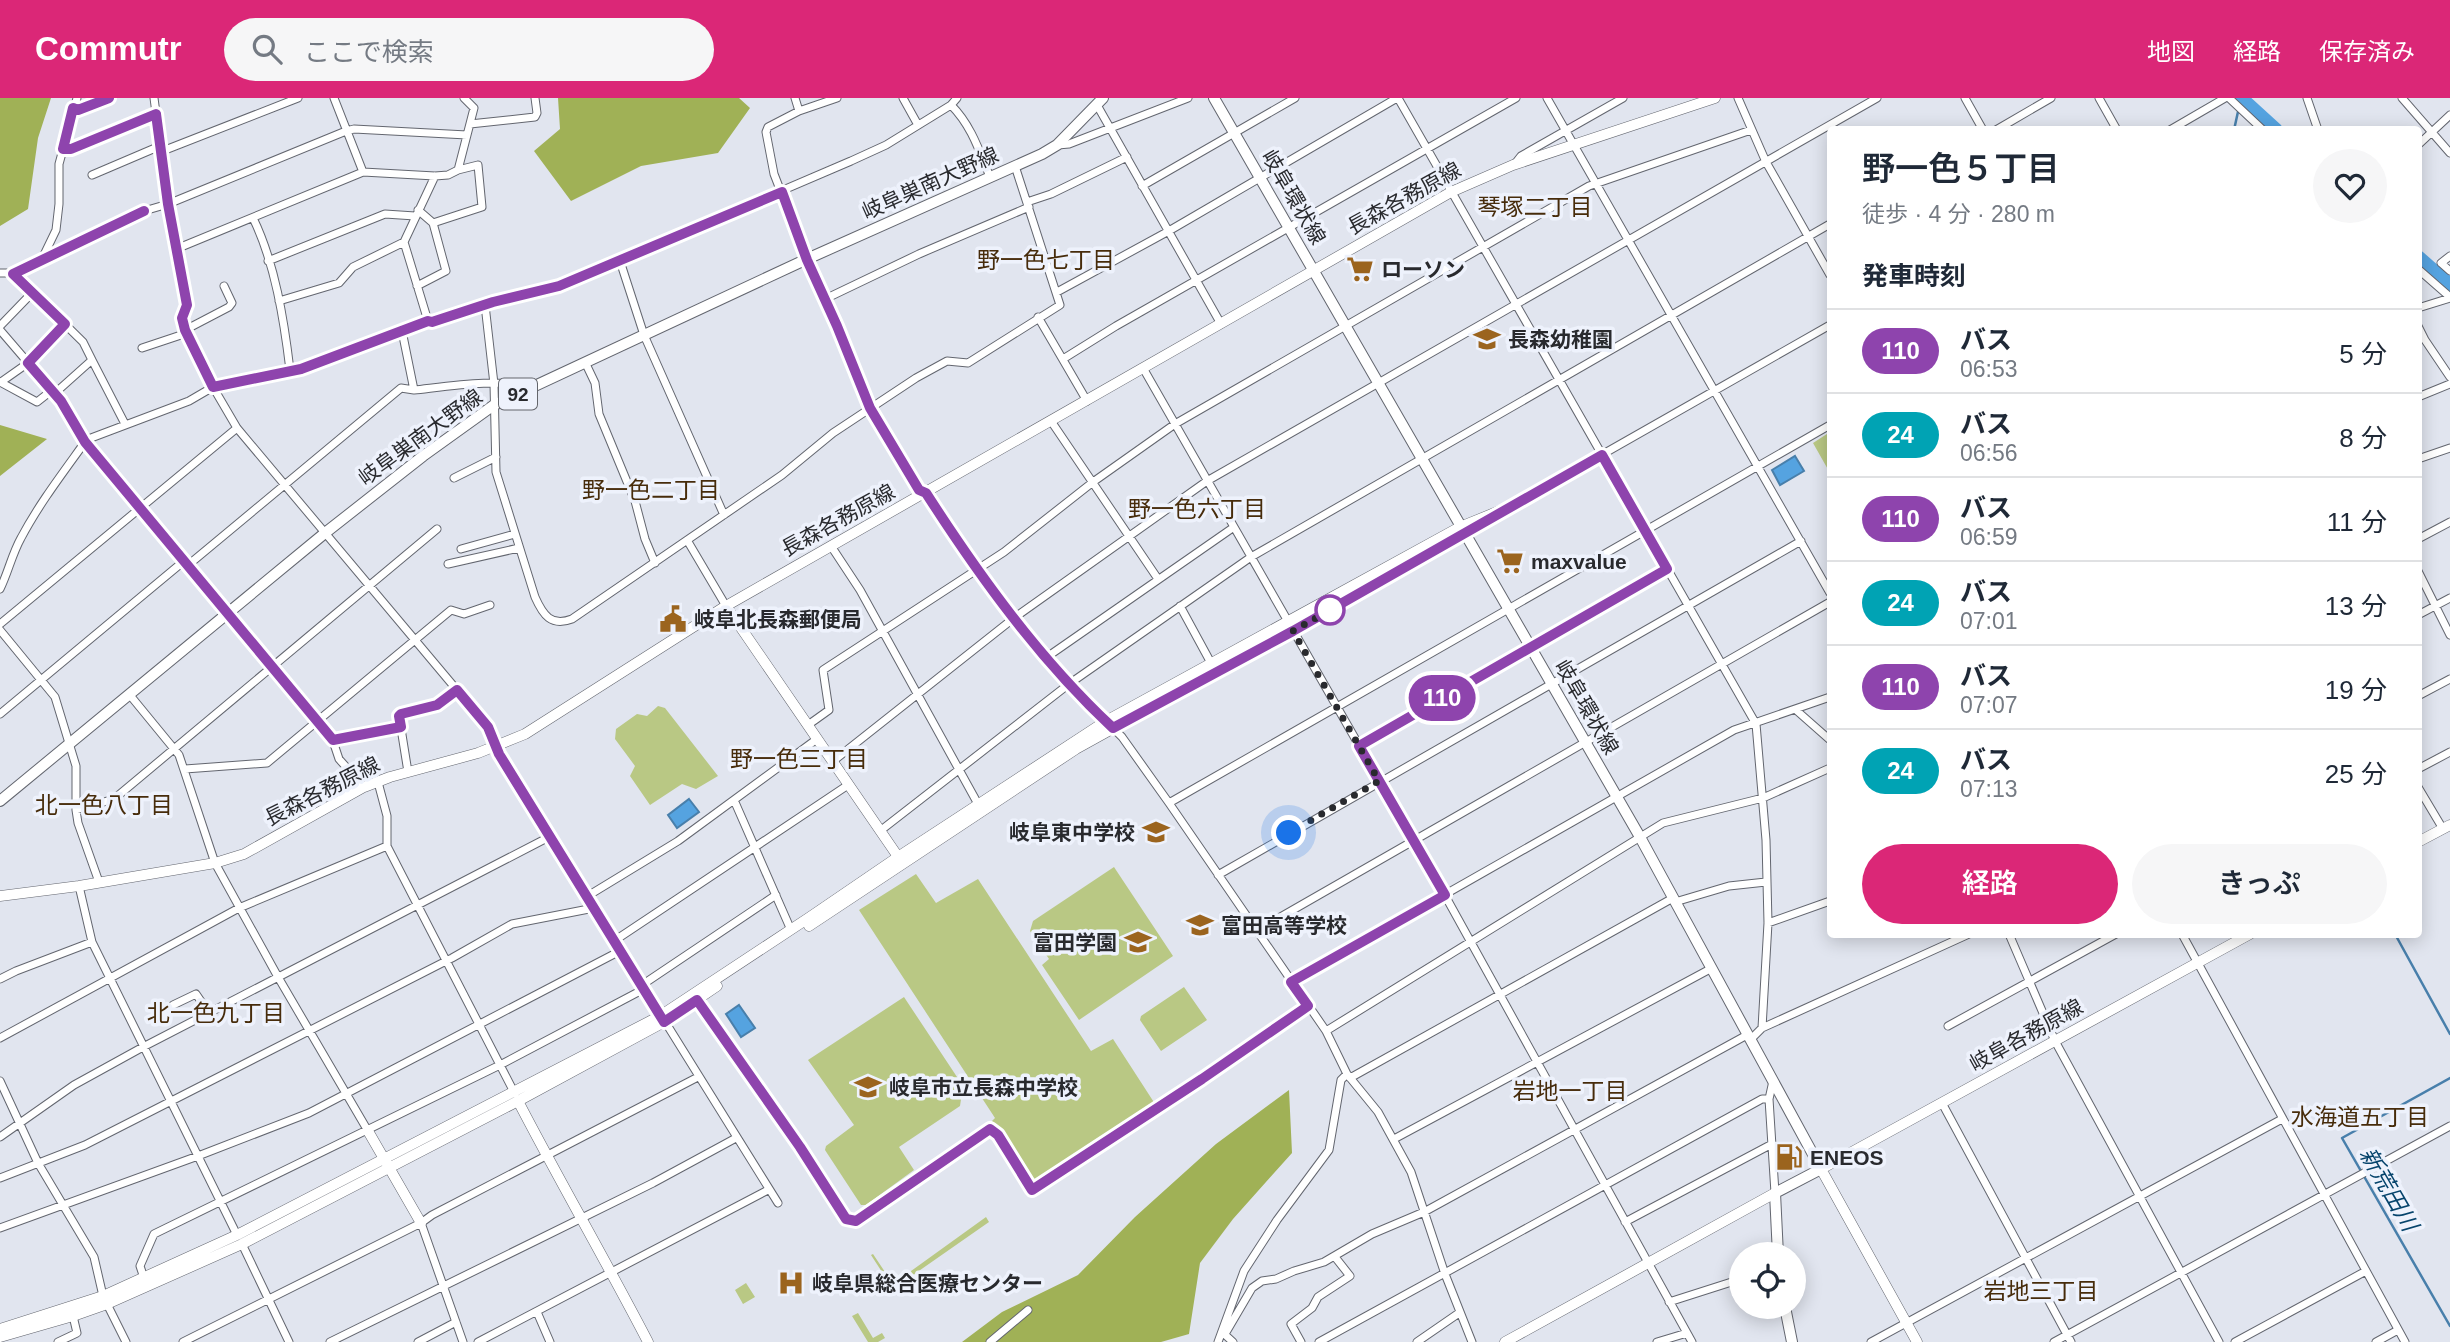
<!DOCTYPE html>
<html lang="ja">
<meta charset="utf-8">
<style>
:root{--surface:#fff;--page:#f6f6f7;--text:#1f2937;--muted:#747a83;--line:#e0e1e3;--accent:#db2777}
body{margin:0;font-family:Helvetica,"Noto Sans JP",sans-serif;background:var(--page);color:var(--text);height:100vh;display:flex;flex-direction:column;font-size:26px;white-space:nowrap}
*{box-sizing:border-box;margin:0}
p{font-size:23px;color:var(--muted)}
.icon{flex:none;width:38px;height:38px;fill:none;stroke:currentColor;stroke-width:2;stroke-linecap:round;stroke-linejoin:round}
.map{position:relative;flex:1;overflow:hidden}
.panel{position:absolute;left:1827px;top:28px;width:595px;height:812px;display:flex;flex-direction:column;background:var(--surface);border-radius:7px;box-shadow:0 4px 18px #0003}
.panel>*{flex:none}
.badge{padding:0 14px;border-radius:23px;font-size:24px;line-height:46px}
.controls{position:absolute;left:1729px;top:1144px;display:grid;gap:14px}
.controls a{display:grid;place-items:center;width:77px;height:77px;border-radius:50%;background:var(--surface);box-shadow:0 4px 18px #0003;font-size:35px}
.you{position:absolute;width:35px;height:35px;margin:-18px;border:5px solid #fff;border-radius:50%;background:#1a73e8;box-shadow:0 0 0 10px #1a73e833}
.map>.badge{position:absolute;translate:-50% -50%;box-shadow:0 0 0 4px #fff}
h2{padding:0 35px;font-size:26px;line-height:63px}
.round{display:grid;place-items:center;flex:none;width:74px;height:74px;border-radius:37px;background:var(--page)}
.headline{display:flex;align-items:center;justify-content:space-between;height:119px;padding:0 35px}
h1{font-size:33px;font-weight:600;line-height:52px}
.cta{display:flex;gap:14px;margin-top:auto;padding:14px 35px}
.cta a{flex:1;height:80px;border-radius:42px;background:var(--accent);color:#fff;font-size:28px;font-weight:600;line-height:80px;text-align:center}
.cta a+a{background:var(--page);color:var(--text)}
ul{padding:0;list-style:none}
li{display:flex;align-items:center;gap:21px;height:84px;padding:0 35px;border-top:2px solid var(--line)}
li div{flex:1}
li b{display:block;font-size:26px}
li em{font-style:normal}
li .badge{min-width:77px;font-weight:700;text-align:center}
header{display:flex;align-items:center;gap:42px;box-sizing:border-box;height:98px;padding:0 35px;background:var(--accent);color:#fff}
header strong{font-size:33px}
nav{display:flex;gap:38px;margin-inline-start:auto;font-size:24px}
.search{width:490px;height:63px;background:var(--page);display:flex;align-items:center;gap:18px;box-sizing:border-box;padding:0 24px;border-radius:38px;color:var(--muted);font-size:26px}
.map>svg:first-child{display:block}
.green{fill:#b9c884}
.forest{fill:#a0b156}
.water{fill:#55a3e0;stroke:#487fab;stroke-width:2}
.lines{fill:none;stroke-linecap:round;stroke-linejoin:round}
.stream{stroke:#487fab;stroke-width:2.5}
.river{stroke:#55a3e0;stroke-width:14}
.street-casing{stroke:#63666f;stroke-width:9}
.secondary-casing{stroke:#63666f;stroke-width:11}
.primary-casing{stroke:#63666f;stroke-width:12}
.street{stroke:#fff;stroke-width:7}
.secondary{stroke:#fff;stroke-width:10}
.primary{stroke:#fff;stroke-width:10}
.line-casing{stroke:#fff;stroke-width:16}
.line{stroke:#8e44ad;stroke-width:10}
.walk{stroke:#292a2e;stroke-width:7;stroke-dasharray:0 12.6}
.stop-dot{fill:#fff;stroke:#8e44ad;stroke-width:3.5}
.labels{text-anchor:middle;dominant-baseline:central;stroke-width:7;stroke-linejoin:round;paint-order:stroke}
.shield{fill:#eef2fc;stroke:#64666c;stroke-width:2}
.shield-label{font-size:19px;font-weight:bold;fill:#292a2e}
.street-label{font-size:21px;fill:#292a2e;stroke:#eef2fc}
.poi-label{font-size:21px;font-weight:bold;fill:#292a2e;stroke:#eef2fc;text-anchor:start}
.neighbourhood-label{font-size:23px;fill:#472c0b;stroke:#eef2fc}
.water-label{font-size:23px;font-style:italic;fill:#06446c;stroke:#eef2fc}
</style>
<header>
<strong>Commutr</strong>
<div class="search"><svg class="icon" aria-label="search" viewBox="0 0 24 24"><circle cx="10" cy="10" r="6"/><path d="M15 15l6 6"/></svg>ここで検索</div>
<nav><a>地図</a><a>経路</a><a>保存済み</a></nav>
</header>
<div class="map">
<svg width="2450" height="1244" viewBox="0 0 2450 1244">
<rect width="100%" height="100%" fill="#e1e5ef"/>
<path class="green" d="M1830,334V375L1813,345Z
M658,608L665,610L718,678L696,691L682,686L650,707L630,678L635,668L615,641L616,631L637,616L647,618Z
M1114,769L1173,858L1079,922L1042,867L1049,861L1030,833L1033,823Z
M916,776L936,805L978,781L1091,953L1113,941L1157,1009L1034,1088L991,1024L995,1020L859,812Z
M1184,889L1207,922L1161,953L1140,922L1141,918Z
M904,899L963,988L960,1008L899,1049L914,1072L866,1107H861L825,1052L826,1048L854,1027L808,962Z
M986,1119L989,1124L893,1191L871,1157L873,1156L893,1186Z
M746,1185L755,1199L743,1206L735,1192Z
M858,1215L873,1240L882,1235L885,1240L878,1244H868L852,1218Z"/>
<path class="forest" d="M0,0H51L38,40L28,111L0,128Z
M558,0H739L750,10L718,55L641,68L571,103L534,53L560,31Z
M0,327L47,341L0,378Z
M1289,992L1292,1055L1233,1121L1200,1165L1189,1236L1161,1244H962L1002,1214L1078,1177L1135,1119L1216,1046Z"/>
<path class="water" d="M1795,358L1804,373L1780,387L1772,372Z
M689,701L699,714L677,730L668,717Z
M739,907L755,930L741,939L726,916Z"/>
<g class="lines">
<path class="stream" d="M2234,32L2241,0
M2395,836L2450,936
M2450,980L2342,1040L2450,1228"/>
<path class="river" d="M2241,0L2276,32
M2418,159L2450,187"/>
<defs>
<path id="street" d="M154,0L168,106L187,207L182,220L185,232L213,289L237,330L488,629L499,657L778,1105
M334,0L363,74
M795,0L799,13
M837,0L799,13L768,29L766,34L774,76L807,161L837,228L870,310L919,392L926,395L975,472L1014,520L1069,586L1122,639L1169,705L1326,933L1347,976L1378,1014L1411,1074L1445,1176L1472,1244
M903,0L918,27
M1398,0L1756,626L1766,742L1768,825L1762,930L1750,942
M1547,0L1830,495
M1738,0L1766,64L1830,177
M1965,0L1983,32
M2099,0L2117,32
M2229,0L2263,32
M2307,0L2318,32
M2402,0L2450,55
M951,7C971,27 979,52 990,79
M1097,7L1221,226
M73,10L78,12L109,0
M470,26L535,19L537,15L535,0
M1996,32L2051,0
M2170,32L2225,0
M1058,47L1069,46L1188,0
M2418,47L2450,17
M63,51H71L156,16
M160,54L298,0
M1514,67L1521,58L1623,0
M92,77L160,48
M1142,88L1295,0
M1027,104L1051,96L1127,59
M253,120C275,165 284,222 290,272
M433,125L482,109L478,67L458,72
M176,151L363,74L435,78L448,77L458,72L474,10L464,0
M2450,158L2441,165L2450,173
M42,161L56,132L59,106V66L77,0
M268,163L385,116L415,118
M620,163L644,237L724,417
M2418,171L2450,199
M0,175H13L24,172L144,113L168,106L346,33L354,31L467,37
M13,175L83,244L92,262L54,296
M417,188L446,173L433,125L418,112
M1057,194L1167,134L1397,0
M825,201L919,156L1029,109
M279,203L339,185L353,169L404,144
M485,207L494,286L496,374L535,499C543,517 551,529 572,521L782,377L833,335L916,280L947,263L968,265L1060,207L1015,68
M2418,210L2450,200
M1038,219L1087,303
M428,223L404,144L435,78
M0,228L32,195
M2418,228L2425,242L2450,279
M0,232L61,303L85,344L333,643L339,661L364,689
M185,232L229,209L232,205L224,188
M402,233L414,292
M142,250L187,235
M1063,261L1116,228L1516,0
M92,262L125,326
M585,264L595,285L599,316L635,403L645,441L655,465
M1143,270L1447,801L1692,1244
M0,284L37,304L51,293
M1,284L28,265L65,226
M2418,299L2450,286
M1051,323L1158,481
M2418,361L2450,350
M454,380L496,359
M1510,409L1830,227
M1464,436L1491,420
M2418,441L2450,424
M687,442L726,508
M831,448L860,492L978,706
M461,451L515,436
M448,466L519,450
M187,468L401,290L414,292C443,289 504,279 530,290
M2418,473L2450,537
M0,491C8,475 12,456 21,440C39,406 62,376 85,344L91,340L189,303L213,289L301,271L428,223L432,224L493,204L559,188L851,63L886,47L951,7L957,0
M1180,508L1211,565
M2418,517L2450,500
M0,526L237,330
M0,532L55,599L76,668V712L78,725L99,784
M1047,559L1234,429
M129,596L179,657L215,765L278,879L368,1033
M2418,598L2450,581
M1796,612L1830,642
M0,616L184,463
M808,627L829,612L823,572L1004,454L1093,384L1175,326L1589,88L1751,32
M333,643L401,629
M1359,648L1667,471
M832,664L1014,520L1207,383L1877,0
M185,671L267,665L451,512L464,516L490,507
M2418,671L2450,654
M408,674L399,618L437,607L457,592
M379,688L387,718V748L515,996
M2418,689L2443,731
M734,702L791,832
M1169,705L1830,327
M76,712L114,701L437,431
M880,733L1069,586L1251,459L1830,126
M1218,777L1801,443
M79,788L92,844L237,1137
M586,799L678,743L817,641
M1675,804L1729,788L1766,784
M1768,825L1830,803
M1256,833L1830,504
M2009,836L2055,943L2219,1244
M2182,836L2405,1244
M614,843L848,687
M0,881L16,873L92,844
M1291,884L1734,632L1830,599
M642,887L776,797
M697,902L800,1050L846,1121L856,1123L990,1031L998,1037L1032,1092L1202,981L1308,908
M173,907L196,896L209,915
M1948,928L2116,836
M1762,930L1969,836
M1326,933L1663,725L1763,700L1830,670
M0,940L239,810L387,748
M1350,980L1673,800
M0,983L38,1065L94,1159L103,1198L126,1244
M1773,983L1769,1001L1775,1095
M1942,1005L2071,1244
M0,1039L74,987L143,949L549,739
M1394,1041L1712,870
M0,1080L85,1047L452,860L512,826L594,810
M1625,1124L1772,1046
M421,1125L463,1244
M0,1130L198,1058L309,1015L620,853
M242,1146L289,1244
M144,1180L140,1168L154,1136L500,967L644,891
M1669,1204L1741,1181
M537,1214L550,1244
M1222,1234L1233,1244
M1225,1236L1252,1190L1262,1183L1276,1181L1294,1173L1324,1164L1372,1136L1424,1114L1747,937
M58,1244L77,1235L73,1218
M183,1244L421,1125L432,1117L698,979
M330,1244L653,1085L736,1040
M418,1244L456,1224
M478,1244L768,1092
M990,1244L1028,1212
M1218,1244L1244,1173L1277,1122L1329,1052L1341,982L1347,976
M1301,1244L1291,1226L1312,1210L1318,1199L1350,1178L1335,1159
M1319,1244L1762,1001H1769
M1417,1244L1459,1215
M1657,1244L1687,1235
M1871,1244L2282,1021
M2054,1244L2450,1028
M2235,1244L2366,1173
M2376,1244L2398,1232"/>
<path id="secondary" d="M726,508L901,763
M2418,744L2450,727
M0,798L79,788L215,765L244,756L364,689L390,679L478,655L525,636L726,508L1451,94L1513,67L1715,0
M809,828L1076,651L1464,436
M518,1003C560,1084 606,1163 648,1244
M368,1033L421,1125
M0,1231L103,1198L237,1137L660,918L810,819L898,759L1106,623L1460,429L1514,407
M0,1239L73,1218L107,1206L242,1146L518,1003L664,924L717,888
M1505,1244L1775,1095
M1917,1244L1821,1071L2250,836"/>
<path id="primary" d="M1214,0L1640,739L1821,1071L1775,1095L1778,1157
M0,703L325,435L423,358L494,307L807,161L1042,56L1057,47L1103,0
M1785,1209L1792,1244"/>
</defs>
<use href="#street" class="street-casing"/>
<use href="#secondary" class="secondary-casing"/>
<use href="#primary" class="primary-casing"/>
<use href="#street" class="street"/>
<use href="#secondary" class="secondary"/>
<use href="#primary" class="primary"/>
</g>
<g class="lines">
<defs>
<path id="line" d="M109,0L78,12L73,10L63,51H71L156,16L168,106L187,207L182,220L185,232L213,289L301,271L428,223L432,224L493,204L559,188L782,94L807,162L837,228L870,310L919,392L926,395C980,479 1040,562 1113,630L1293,533L1602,357L1667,471L1359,648L1445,797L1291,884L1308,908L1202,981L1032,1092L998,1037L990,1031L856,1123L846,1121L800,1049L697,902L664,924L499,656L488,629L457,592L437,607L401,616L399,618L401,629L333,642L85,344L61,303L28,265L65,226L13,176L144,113"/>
</defs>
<use href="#line" class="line-casing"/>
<use href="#line" class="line"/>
<path class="walk" d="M1289,735L1379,683L1293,533L1330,512"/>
</g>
<defs>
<symbol id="supermarket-bare" viewBox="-9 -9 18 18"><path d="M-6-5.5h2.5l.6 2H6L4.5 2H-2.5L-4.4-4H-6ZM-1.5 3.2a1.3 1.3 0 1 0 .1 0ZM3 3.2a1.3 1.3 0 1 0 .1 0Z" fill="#9b641e" stroke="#eef2fc" stroke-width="2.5" paint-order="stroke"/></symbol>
<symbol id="school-bare" viewBox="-9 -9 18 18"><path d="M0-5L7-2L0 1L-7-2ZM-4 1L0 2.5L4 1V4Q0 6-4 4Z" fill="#9b641e" stroke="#eef2fc" stroke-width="2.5" paint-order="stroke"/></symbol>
<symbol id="civic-bare" viewBox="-9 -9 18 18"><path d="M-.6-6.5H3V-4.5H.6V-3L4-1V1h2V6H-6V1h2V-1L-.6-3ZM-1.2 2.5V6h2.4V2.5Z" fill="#9b641e" stroke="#eef2fc" stroke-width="2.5" paint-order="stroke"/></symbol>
<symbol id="fuel-bare" viewBox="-9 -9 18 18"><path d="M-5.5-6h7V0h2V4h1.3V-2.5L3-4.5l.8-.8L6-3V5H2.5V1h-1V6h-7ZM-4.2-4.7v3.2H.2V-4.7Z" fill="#9b641e" stroke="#eef2fc" stroke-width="2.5" paint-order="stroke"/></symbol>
<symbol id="hospital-bare" viewBox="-9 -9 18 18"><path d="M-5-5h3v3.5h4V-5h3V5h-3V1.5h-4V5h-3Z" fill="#9b641e" stroke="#eef2fc" stroke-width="2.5" paint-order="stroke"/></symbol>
</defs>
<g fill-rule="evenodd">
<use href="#supermarket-bare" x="1341" y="152" width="38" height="38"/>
<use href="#school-bare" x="1468" y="222" width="38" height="38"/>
<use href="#supermarket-bare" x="1491" y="444" width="38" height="38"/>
<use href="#civic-bare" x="654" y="502" width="38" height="38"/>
<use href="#school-bare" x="1137" y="715" width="38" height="38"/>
<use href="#school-bare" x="1181" y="808" width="38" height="38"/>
<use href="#school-bare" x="1119" y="825" width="38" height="38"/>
<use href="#school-bare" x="849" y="970" width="38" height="38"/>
<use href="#fuel-bare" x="1770" y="1040" width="38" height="38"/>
<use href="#hospital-bare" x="772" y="1166" width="38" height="38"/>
</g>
<circle class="stop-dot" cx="1330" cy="512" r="14"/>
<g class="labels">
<rect class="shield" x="499" y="280.5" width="38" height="31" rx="5"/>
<g class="shield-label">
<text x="518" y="296">92</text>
</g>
<g class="street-label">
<text transform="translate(930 85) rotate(-24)">岐阜巣南大野線</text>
<text transform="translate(1294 99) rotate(60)">岐阜環状線</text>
<text transform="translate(1404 100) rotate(-29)">長森各務原線</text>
<text transform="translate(420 339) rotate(-36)">岐阜巣南大野線</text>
<text transform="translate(838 422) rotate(-29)">長森各務原線</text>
<text transform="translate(1587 609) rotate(60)">岐阜環状線</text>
<text transform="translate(322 693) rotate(-27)">長森各務原線</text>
<text transform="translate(2026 937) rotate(-29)">岐阜各務原線</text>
</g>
<g class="poi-label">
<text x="1381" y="171">ローソン</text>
<text x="1508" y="241">長森幼稚園</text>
<text x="1531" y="463">maxvalue</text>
<text x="694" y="521">岐阜北長森郵便局</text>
<text x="1135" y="734" text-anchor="end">岐阜東中学校</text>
<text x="1221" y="827">富田高等学校</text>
<text x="1117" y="844" text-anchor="end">富田学園</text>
<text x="889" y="989">岐阜市立長森中学校</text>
<text x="1810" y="1059">ENEOS</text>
<text x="812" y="1185">岐阜県総合医療センター</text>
</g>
<g class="neighbourhood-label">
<text x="1535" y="109">琴塚二丁目</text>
<text x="1046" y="162">野一色七丁目</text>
<text x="651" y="392">野一色二丁目</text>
<text x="1197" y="411">野一色六丁目</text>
<text x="799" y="661">野一色三丁目</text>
<text x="104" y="707">北一色八丁目</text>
<text x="216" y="915">北一色九丁目</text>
<text x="1570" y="993">岩地一丁目</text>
<text x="2360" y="1019">水海道五丁目</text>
<text x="2041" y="1193">岩地三丁目</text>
</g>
<g class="water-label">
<text transform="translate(2389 1091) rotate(60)">新荒田川</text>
</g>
</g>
</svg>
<div class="controls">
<a><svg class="icon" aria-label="locate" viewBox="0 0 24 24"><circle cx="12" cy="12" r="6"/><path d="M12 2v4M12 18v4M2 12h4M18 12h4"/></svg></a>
</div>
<div class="you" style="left:1289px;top:735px"></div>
<b class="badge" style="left:1442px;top:600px;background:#8e44ad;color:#fff">110</b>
<section class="panel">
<div class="headline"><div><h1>野一色５丁目</h1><p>徒歩 · 4 分 · 280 m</p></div><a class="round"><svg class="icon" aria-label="heart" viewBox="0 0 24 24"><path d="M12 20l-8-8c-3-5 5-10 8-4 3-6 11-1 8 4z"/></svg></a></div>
<h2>発車時刻</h2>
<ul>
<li><span class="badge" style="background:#8e44ad;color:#fff">110</span><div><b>バス</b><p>06:53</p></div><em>5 分</em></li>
<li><span class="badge" style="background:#00a3b4;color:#fff">24</span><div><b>バス</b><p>06:56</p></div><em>8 分</em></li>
<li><span class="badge" style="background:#8e44ad;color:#fff">110</span><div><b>バス</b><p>06:59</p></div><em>11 分</em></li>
<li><span class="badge" style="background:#00a3b4;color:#fff">24</span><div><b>バス</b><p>07:01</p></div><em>13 分</em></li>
<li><span class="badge" style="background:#8e44ad;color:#fff">110</span><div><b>バス</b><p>07:07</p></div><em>19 分</em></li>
<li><span class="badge" style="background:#00a3b4;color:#fff">24</span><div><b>バス</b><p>07:13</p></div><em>25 分</em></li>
</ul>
<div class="cta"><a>経路</a><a>きっぷ</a></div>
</section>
</div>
